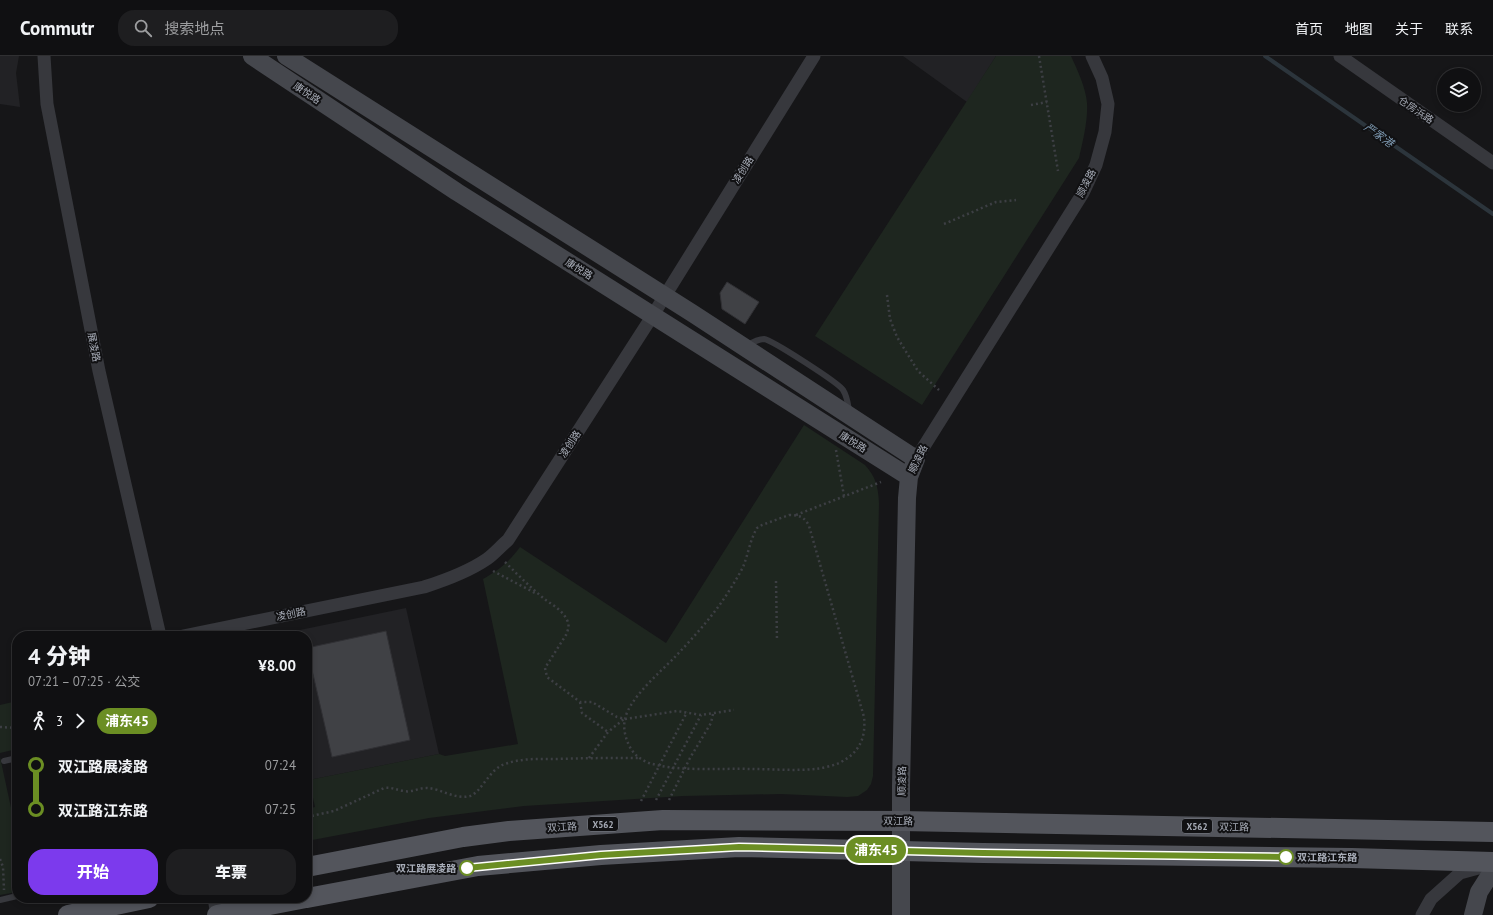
<!DOCTYPE html>
<html lang="zh">
<meta charset="utf-8">
<style>
:root{--surface:#101012;--page:#1e1e20;--text:#f1f3f6;--muted:#9c9d9f;--line:#303032;--accent:#7c3aed}
body{margin:0;font-family:"PT Sans","Noto Sans SC",sans-serif;background:var(--page);color:var(--text);height:100vh;display:flex;flex-direction:column;font-size:15px;white-space:nowrap}
*{box-sizing:border-box;margin:0}
p{font-size:13px;color:var(--muted)}
.icon{flex:none;width:22px;height:22px;fill:none;stroke:currentColor;stroke-width:2;stroke-linecap:round;stroke-linejoin:round}
.map{position:relative;flex:1;overflow:hidden}
.details{position:absolute;left:12px;top:575px;width:300px;height:272px;display:flex;flex-direction:column;background:var(--surface);border-radius:16px;box-shadow:0 2px 6px #0003,0 0 0 1px var(--line)}
.details>*{flex:none}
.badge{padding:0 8px;border-radius:13px;font-size:14px;line-height:26px}
.buttons{position:absolute;left:1437px;top:12px;display:grid;gap:8px}
.buttons a{display:grid;place-items:center;width:44px;height:44px;border-radius:50%;background:var(--surface);box-shadow:0 2px 6px #0003,0 0 0 1px var(--line);font-size:20px}
.map>.badge{position:absolute;translate:-50% -50%;box-shadow:0 0 0 2px #fff}
.legs{display:flex;align-items:center;gap:6px;height:44px;padding:0 16px;font-size:13px}
.legs p{margin-inline-start:auto}
.summary{display:flex;align-items:center;justify-content:space-between;height:68px;padding:0 16px}
h1{font-size:22px;font-weight:800;line-height:30px}
.primary-button{display:flex;gap:8px;margin-top:auto;padding:8px 16px}
.primary-button a{flex:1;height:46px;border-radius:16px;background:var(--accent);color:#fff;font-size:16px;font-weight:800;line-height:46px;text-align:center}
.primary-button a+a{background:var(--page);color:var(--text)}
ul{padding:0 16px;list-style:none}
li{display:flex;align-items:center;gap:14px;height:44px;font-size:15px}
li i{display:grid;place-items:center;width:6px;height:100%;margin:0 5px;background:currentColor}
li i::after{content:'';width:10px;height:10px;margin:-5px;border:3px solid;border-radius:50%;background:var(--surface)}
li p{margin-inline-start:auto}
li:first-child i{background:linear-gradient(#0000 50%,currentColor 0)}
li:last-child i{background:linear-gradient(currentColor 50%,#0000 0)}
header{display:flex;align-items:center;gap:24px;box-sizing:border-box;height:56px;padding:0 20px;background:var(--surface);border-bottom:1px solid var(--line)}
header strong{font-size:19px}
nav{display:flex;gap:22px;margin-inline-start:auto;font-size:14px}
.search{width:280px;height:36px;background:var(--page);display:flex;align-items:center;gap:10px;box-sizing:border-box;padding:0 14px;border-radius:16px;color:var(--muted);font-size:15px}
.map>svg:first-child{display:block}
.built{fill:#222225}
.green{fill:#1e261f}
.lines{fill:none;stroke-linecap:round;stroke-linejoin:round}
.stream{stroke:#2c353c;stroke-width:4}
.building{fill:#404145;stroke:#303034}
.path{stroke:#3d3f44;stroke-width:2.5;stroke-dasharray:2 3;stroke-linecap:butt}
.lane{stroke:#37383d;stroke-width:6}
.street{stroke:#37383d;stroke-width:13}
.secondary{stroke:#45474d;stroke-width:18}
.primary{stroke:#53555c;stroke-width:20}
.line-1-casing{stroke:#fff;stroke-width:9}
.line-1{stroke:#6b8e23;stroke-width:6}
.stop-1-dot{fill:#fff;stroke:#6b8e23;stroke-width:2}
.labels{text-anchor:middle;dominant-baseline:central;stroke-width:4;stroke-linejoin:round;paint-order:stroke}
.shield{fill:#111113;stroke:#7b7e86;stroke-width:1}
.shield-label{font-size:9px;font-weight:bold;fill:#a8adb8}
.street-label{font-size:10px;fill:#a8adb8;stroke:#111113}
.stop-label{font-size:10px;font-weight:bold;fill:#a8adb8;stroke:#111113;text-anchor:start}
.water-label{font-size:11px;font-style:italic;fill:#7f9bb3;stroke:#111113}
</style>
<header>
<strong>Commutr</strong>
<div class="search"><svg class="icon" aria-label="search" viewBox="0 0 24 24"><circle cx="10" cy="10" r="6"/><path d="M15 15l6 6"/></svg>搜索地点</div>
<nav><a>首页</a><a>地图</a><a>关于</a><a>联系</a></nav>
</header>
<div class="map">
<svg width="1493" height="859" viewBox="0 0 1493 859">
<rect width="100%" height="100%" fill="#161618"/>
<path class="built" d="M0,0H19L16,17L20,51L0,48Z
M903,0H996L967,46Z
M406,552L439,698L309,724L307,716V580L276,579Z"/>
<path class="green" d="M996,0H1071C1077,13 1086,32 1087,47C1088,65 1083,84 1079,102L922,349L815,280Z
M804,369L865,409C876,421 878,431 879,447L873,720L871,728L867,734L858,740L847,741L781,738L683,740L524,750L429,762L307,785V753L315,751L309,724L439,698L445,700L518,688L483,523C499,514 509,506 520,491L666,587Z
M17,645V693L0,697V649Z
M0,701L17,779V836L0,839Z"/>
<g class="lines">
<path class="stream" d="M1265,0L1493,158"/>
</g>
<path class="building" d="M727,226L759,246L745,268L722,253L720,237Z
M386,575L410,684L332,701L307,592Z"/>
<g class="lines">
<path class="path" d="M1039,0L1058,115
M1031,49L1047,46
M944,168L996,146L1016,144
M887,239L890,263L897,281L918,315L939,334
M836,394L844,440
M789,459C799,459 805,461 809,470L864,661C866,681 860,696 841,706C833,710 823,712 815,713C794,715 772,713 751,713C721,712 678,716 649,707C639,703 632,697 628,687C625,680 623,671 625,663C629,643 659,617 673,603C693,582 714,559 729,535C734,527 739,519 743,511C748,499 750,484 757,472L762,469Z
M796,459L881,426
M505,506C517,518 529,530 542,541C550,548 562,553 567,564C570,569 568,574 566,579L545,612L547,621L580,646H592L617,661L625,663L677,655L701,659L734,654
M493,515L537,538
M776,525L777,585
M580,646L582,657L608,676
M0,671L17,672
M589,702L608,676L624,663
M656,744L701,659
M669,744L690,702L711,667L713,658
M641,745L687,656
M307,761L334,755L384,732C392,731 397,734 404,735C412,737 420,731 428,732C441,733 456,744 470,740C482,736 489,713 505,708C521,702 539,703 556,703C584,702 611,702 638,702
M0,803L3,811L4,834"/>
<path class="lane" d="M746,290C751,287 758,283 764,283C772,284 839,327 843,334C847,340 848,348 849,354
M4,705L17,702
M0,844L17,840"/>
<path class="street" d="M44,0L47,48L99,315L160,580
M1340,0L1493,107
M916,403L1083,137L1096,109L1105,76L1108,48L1102,22L1092,0
M183,580L424,531C446,524 468,516 487,503C494,498 501,490 508,484L653,259L814,0
M214,842L217,859
M1422,859L1431,843L1460,817L1482,811"/>
<path class="secondary" d="M252,0L457,136L909,421
M286,0L692,257L916,403L909,421L907,442L901,730V859
M1473,859L1479,836L1493,814"/>
<path class="primary" d="M307,811L463,781L509,775L663,764L901,765L1493,776
M307,842L478,810L601,799L739,791L983,797L1352,802L1493,806
M68,859L149,842
M217,859L306,842"/>
</g>
<g class="lines">
<defs>
<path id="line-1" d="M467,812L601,799L739,791L983,797L1286,801"/>
</defs>
<use href="#line-1" class="line-1-casing"/>
<use href="#line-1" class="line-1"/>
</g>
<g class="stop-1-dot">
<circle cx="1286" cy="801" r="7"/>
<circle cx="467" cy="812" r="7"/>
</g>
<g class="labels">
<g class="shield">
<rect x="588" y="761" width="30" height="14" rx="3"/>
<rect x="1182" y="763" width="30" height="14" rx="3"/>
</g>
<g class="shield-label">
<text x="603" y="768">X562</text>
<text x="1197" y="770">X562</text>
</g>
<g class="street-label">
<text transform="translate(307 37) rotate(34)">康悦路</text>
<text transform="translate(1416 54) rotate(34)">仓房浜路</text>
<text transform="translate(743 114) rotate(-58)">凌创路</text>
<text transform="translate(1086 127) rotate(-63)">顺凌路</text>
<text transform="translate(579 213) rotate(32)">康悦路</text>
<text transform="translate(94 291) rotate(79)">展凌路</text>
<text transform="translate(853 386) rotate(32)">康悦路</text>
<text transform="translate(570 388) rotate(-57)">凌创路</text>
<text transform="translate(918 403) rotate(-64)">顺凌路</text>
<text transform="translate(291 558) rotate(-12)">凌创路</text>
<text transform="translate(902 725) rotate(-89)">顺凌路</text>
<text transform="translate(898 765) rotate(1)">双江路</text>
<text transform="translate(562 771) rotate(-4)">双江路</text>
<text transform="translate(1234 771) rotate(1)">双江路</text>
</g>
<g class="stop-label">
<text x="1297" y="801">双江路江东路</text>
<text x="456" y="812" text-anchor="end">双江路展凌路</text>
</g>
<g class="water-label">
<text transform="translate(1379 79) rotate(35)">严家港</text>
</g>
</g>
</svg>
<div class="buttons">
<a><svg class="icon" aria-label="layers" viewBox="0 0 24 24"><path d="M12 4l9 5-9 5-9-5zM3 14l9 5 9-5"/></svg></a>
</div>
<b class="badge" style="left:876px;top:794px;background:#6b8e23;color:#fff">浦东45</b>
<section class="details">
<div class="summary"><div><h1>4 分钟</h1><p>07:21 – 07:25 · 公交</p></div><b>¥8.00</b></div>
<div class="legs"><svg class="icon" aria-label="walk" viewBox="0 0 24 24"><circle cx="13" cy="4" r="2"/><path d="M13 8l-2 6 4 7M11 14l-3 7M7 12l3-4h3l4 4"/></svg>3<svg class="icon" aria-label="forward" viewBox="0 0 24 24"><path d="M9 5l7 7-7 7"/></svg><b class="badge" style="background:#6b8e23;color:#fff">浦东45</b></div>
<ul>
<li><i style="color:#6b8e23"></i><b>双江路展凌路</b><p>07:24</p></li>
<li><i style="color:#6b8e23"></i><b>双江路江东路</b><p>07:25</p></li>
</ul>
<div class="primary-button"><a>开始</a><a>车票</a></div>
</section>
</div>
